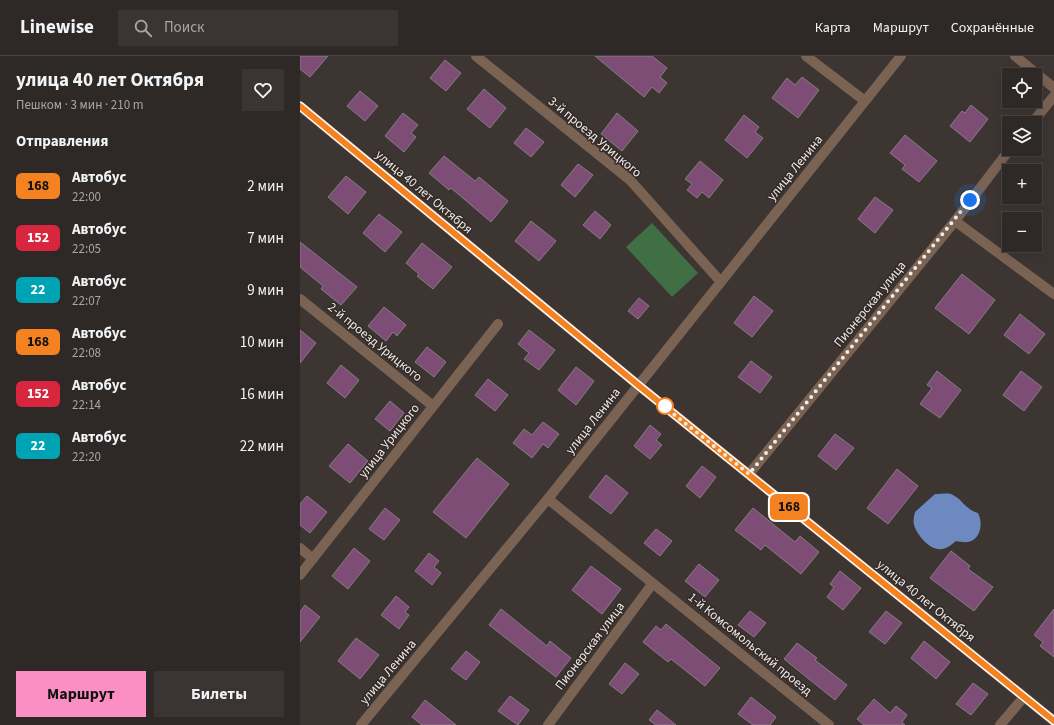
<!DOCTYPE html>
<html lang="ru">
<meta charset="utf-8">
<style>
:root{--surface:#2e2826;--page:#3a3432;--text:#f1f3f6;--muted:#a7a6a7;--line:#494443;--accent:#fb8fc4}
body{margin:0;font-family:"Source Sans 3",sans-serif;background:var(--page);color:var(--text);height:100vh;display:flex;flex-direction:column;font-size:15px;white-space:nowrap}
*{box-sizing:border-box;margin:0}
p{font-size:13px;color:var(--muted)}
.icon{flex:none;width:22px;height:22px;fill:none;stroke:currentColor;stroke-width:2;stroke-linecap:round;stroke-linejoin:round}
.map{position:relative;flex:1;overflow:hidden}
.drawer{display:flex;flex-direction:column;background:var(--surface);width:300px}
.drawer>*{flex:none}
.badge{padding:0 8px;border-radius:6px;font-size:14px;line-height:26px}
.tools{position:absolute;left:702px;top:12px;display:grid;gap:8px}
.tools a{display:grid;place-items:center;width:40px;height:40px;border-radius:0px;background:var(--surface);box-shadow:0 4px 16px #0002,0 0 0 1px var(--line);font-size:20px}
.you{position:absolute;width:20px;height:20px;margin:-10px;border:3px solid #fff;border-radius:50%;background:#1a73e8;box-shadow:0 0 0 6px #1a73e833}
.map>.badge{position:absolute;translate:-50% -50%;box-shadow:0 0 0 2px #fff}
h2{padding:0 16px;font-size:15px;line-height:36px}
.round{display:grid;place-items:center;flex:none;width:42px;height:42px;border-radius:0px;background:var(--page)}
.headline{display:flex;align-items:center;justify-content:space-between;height:68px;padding:0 16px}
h1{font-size:19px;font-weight:700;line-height:30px}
.button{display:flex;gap:8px;margin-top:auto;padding:8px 16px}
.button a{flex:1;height:46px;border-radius:0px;background:var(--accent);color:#111;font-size:16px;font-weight:700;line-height:46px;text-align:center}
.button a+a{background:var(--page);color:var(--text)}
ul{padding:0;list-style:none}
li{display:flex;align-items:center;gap:12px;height:52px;padding:0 16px}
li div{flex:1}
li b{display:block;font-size:15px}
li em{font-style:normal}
li .badge{min-width:44px;font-weight:700;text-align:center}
header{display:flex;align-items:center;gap:24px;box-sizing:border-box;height:56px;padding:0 20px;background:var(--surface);border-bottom:1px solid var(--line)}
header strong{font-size:19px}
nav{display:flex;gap:22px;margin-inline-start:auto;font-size:14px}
.search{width:280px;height:36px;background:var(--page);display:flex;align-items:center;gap:10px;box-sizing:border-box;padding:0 14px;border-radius:0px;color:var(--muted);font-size:15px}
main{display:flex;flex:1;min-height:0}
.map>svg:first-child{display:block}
.green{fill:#406e45}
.water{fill:#6d89bf}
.building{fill:#7e4d76;stroke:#857d83}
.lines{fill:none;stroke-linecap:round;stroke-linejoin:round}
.street{stroke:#7b6353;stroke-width:10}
.line-casing{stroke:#fff;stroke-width:9}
.line{stroke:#f58220;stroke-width:6}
.walk{stroke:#f0eae8;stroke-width:4;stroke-dasharray:0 7.2}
.stop-dot{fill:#fff;stroke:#f58220;stroke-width:2}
.labels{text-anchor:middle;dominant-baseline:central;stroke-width:3;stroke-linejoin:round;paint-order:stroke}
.street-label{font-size:13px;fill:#f0eae8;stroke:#332b28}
</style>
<header>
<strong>Linewise</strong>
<div class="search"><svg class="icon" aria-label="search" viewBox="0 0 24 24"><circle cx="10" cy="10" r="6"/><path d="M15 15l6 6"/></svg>Поиск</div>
<nav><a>Карта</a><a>Маршрут</a><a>Сохранённые</a></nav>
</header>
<main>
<section class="drawer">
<div class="headline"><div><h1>улица 40 лет Октября</h1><p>Пешком · 3 мин · 210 m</p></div><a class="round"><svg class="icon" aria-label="heart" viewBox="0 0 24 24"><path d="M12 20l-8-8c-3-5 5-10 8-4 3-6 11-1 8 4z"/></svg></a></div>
<h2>Отправления</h2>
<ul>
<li><span class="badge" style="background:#f58220;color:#111">168</span><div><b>Автобус</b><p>22:00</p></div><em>2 мин</em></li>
<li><span class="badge" style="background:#d7263d;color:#fff">152</span><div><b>Автобус</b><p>22:05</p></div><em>7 мин</em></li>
<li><span class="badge" style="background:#00a3b4;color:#fff">22</span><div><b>Автобус</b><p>22:07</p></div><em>9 мин</em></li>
<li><span class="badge" style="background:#f58220;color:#111">168</span><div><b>Автобус</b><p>22:08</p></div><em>10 мин</em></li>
<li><span class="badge" style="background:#d7263d;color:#fff">152</span><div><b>Автобус</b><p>22:14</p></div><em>16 мин</em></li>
<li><span class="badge" style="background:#00a3b4;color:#fff">22</span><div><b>Автобус</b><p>22:20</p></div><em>22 мин</em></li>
</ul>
<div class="button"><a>Маршрут</a><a>Билеты</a></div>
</section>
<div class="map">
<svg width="754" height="669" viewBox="0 0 754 669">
<rect width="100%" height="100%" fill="#3d3532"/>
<path class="green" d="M352,167L398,217L372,241L326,191Z"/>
<path class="water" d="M635,438C640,438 647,437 651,438C663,443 664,453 678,457C683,466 681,481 671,485C667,487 661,486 656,485C651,489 648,492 642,493C630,495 617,479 614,469C613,465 614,460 615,456Z"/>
<path class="building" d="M0,0H28L10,21L0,13Z
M295,0H352L367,12L360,21L367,27L359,37L352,31L344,41Z
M145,4L161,17L146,35L130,22Z
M502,21L519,34L498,62L472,42L487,22L495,29Z
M184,33L206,52L190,72L167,53Z
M60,35L78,50L65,65L47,50Z
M671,49L688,63L670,86L650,70L662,55L665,57Z
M103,57L118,69L111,77L116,81L104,96L85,80Z
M317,57L338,75L322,95L301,78Z
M444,59L459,71L455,76L463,82L447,102L425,84Z
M226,72L244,86L231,101L214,87Z
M605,79L637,105L619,126L602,113L605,109L590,97Z
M144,100L175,125L179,121L208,145L191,166L151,132L149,134L129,117Z
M400,105L423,124L409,142L402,136L397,142L387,134L392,128L385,123Z
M278,108L293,119L275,141L261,129Z
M46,120L66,136L48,158L28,141Z
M575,141L593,154L575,177L558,163Z
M295,155L311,169L300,183L283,169Z
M79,158L102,176L85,196L63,177Z
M231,165L256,185L239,205L215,185Z
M0,186L57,231L41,249L21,233L23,230L0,211Z
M122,187L152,211L133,233L117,220L119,218L106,207Z
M662,218L695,244L669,278L635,252Z
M454,240L473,255L452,281L434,267Z
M339,242L349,250L338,263L328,255Z
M84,251L106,269L97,280L93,276L86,285L68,270Z
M720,258L745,278L729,298L704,279Z
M0,274L16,287L0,307Z
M229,274L255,294L239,314L224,303L229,297L218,288Z
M127,291L146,306L134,321L115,306Z
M451,305L472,321L460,337L438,321Z
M41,309L59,324L45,342L27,327Z
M276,311L294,325L276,349L258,334Z
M637,315L661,334L640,362L620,348L632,332L627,329Z
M721,315L742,331L724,355L703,339Z
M188,323L208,339L195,355L175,339Z
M90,345L104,357L90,375L75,363Z
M243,366L259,378L248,392L243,388L232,402L213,387L224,373L232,379Z
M350,369L361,378L356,384L362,389L350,403L334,390Z
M535,378L554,392L536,414L518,400Z
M48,388L68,405L50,427L29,410Z
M177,402L209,428L166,482L133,456Z
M402,410L416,421L400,442L386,430Z
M597,413L618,430L588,468L567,452Z
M306,419L328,437L311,458L289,441Z
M7,440L27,456L10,477L0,469V448Z
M85,452L100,464L84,484L69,473Z
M453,452L495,486L500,480L519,496L501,518L465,489L461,494L435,474Z
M356,473L372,485L360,500L344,487Z
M54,492L70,505L48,533L32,520Z
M651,495L670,510L668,513L693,531L674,555L630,522Z
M129,497L139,505L134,511L141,517L132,529L115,515Z
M399,508L419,524L405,541L385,525Z
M291,510L321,533L302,558L272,534Z
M540,515L561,532L543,554L527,541L534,531L530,528Z
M96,540L109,551L105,556L109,559L99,573L81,559Z
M5,549L20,561L0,586V556Z
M201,553L247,590L250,585L271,602L256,621L189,569Z
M754,553V601L740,590L743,586L734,579Z
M450,555L466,567L454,581L438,569Z
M586,555L602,567L585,588L569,576Z
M366,568L420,612L405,630L371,603L368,606L343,586L356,570L361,574Z
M56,582L79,599L60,623L38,605Z
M624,585L650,606L636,623L611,602Z
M497,587L517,602L515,604L547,629L535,644L484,603Z
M166,595L180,606L166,624L151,613Z
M325,607L339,618L322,638L309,628Z
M673,627L688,638L671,659L656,648Z
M210,640L229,654L218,669L198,655Z
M451,641L476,661L470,669H453L438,658Z
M574,643L590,657L596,650L607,659L602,666L605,669H564L557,663Z
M125,644L156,669H122L112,661Z
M357,654L376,669H356L349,664Z"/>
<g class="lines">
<path class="street" d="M176,0L330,124L421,226
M506,0L565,45
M715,0L754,32
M0,50L338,329L754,665
M732,67L754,40
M655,165L754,238
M0,243L133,350
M449,418L655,165L710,93
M248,443L529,669
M0,492L13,503
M0,519L198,268
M61,669L251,439L601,0
M248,669L353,527
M700,669L724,641"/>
</g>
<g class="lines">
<defs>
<path id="line" d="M0,50L338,329L754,665"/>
</defs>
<use href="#line" class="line-casing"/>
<use href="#line" class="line"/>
<path class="walk" d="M365,350L361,348L449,418L670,144"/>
</g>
<circle class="stop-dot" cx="365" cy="350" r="8"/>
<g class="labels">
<g class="street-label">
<text transform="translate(295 81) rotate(40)">3-й проезд Урицкого</text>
<text transform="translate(495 112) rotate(-51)">улица Ленина</text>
<text transform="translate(124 136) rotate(40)">улица 40 лет Октября</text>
<text transform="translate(570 248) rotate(-51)">Пионерская улица</text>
<text transform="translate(75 286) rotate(39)">2-й проезд Урицкого</text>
<text transform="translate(293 365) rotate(-52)">улица Ленина</text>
<text transform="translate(89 385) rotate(-52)">улица Урицкого</text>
<text transform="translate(626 545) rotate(39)">улица 40 лет Октября</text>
<text transform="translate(450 588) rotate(39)">1-й Комсомольский проезд</text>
<text transform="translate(290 590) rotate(-53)">Пионерская улица</text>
<text transform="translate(88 616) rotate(-50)">улица Ленина</text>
</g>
</g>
</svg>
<div class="tools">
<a><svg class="icon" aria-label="locate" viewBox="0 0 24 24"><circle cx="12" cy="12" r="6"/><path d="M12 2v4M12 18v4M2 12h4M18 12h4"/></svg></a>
<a><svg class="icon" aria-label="layers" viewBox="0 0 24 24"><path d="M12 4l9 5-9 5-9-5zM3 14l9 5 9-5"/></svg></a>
<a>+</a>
<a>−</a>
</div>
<div class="you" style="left:670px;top:144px"></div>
<b class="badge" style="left:489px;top:451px;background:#f58220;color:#111">168</b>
</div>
</main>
